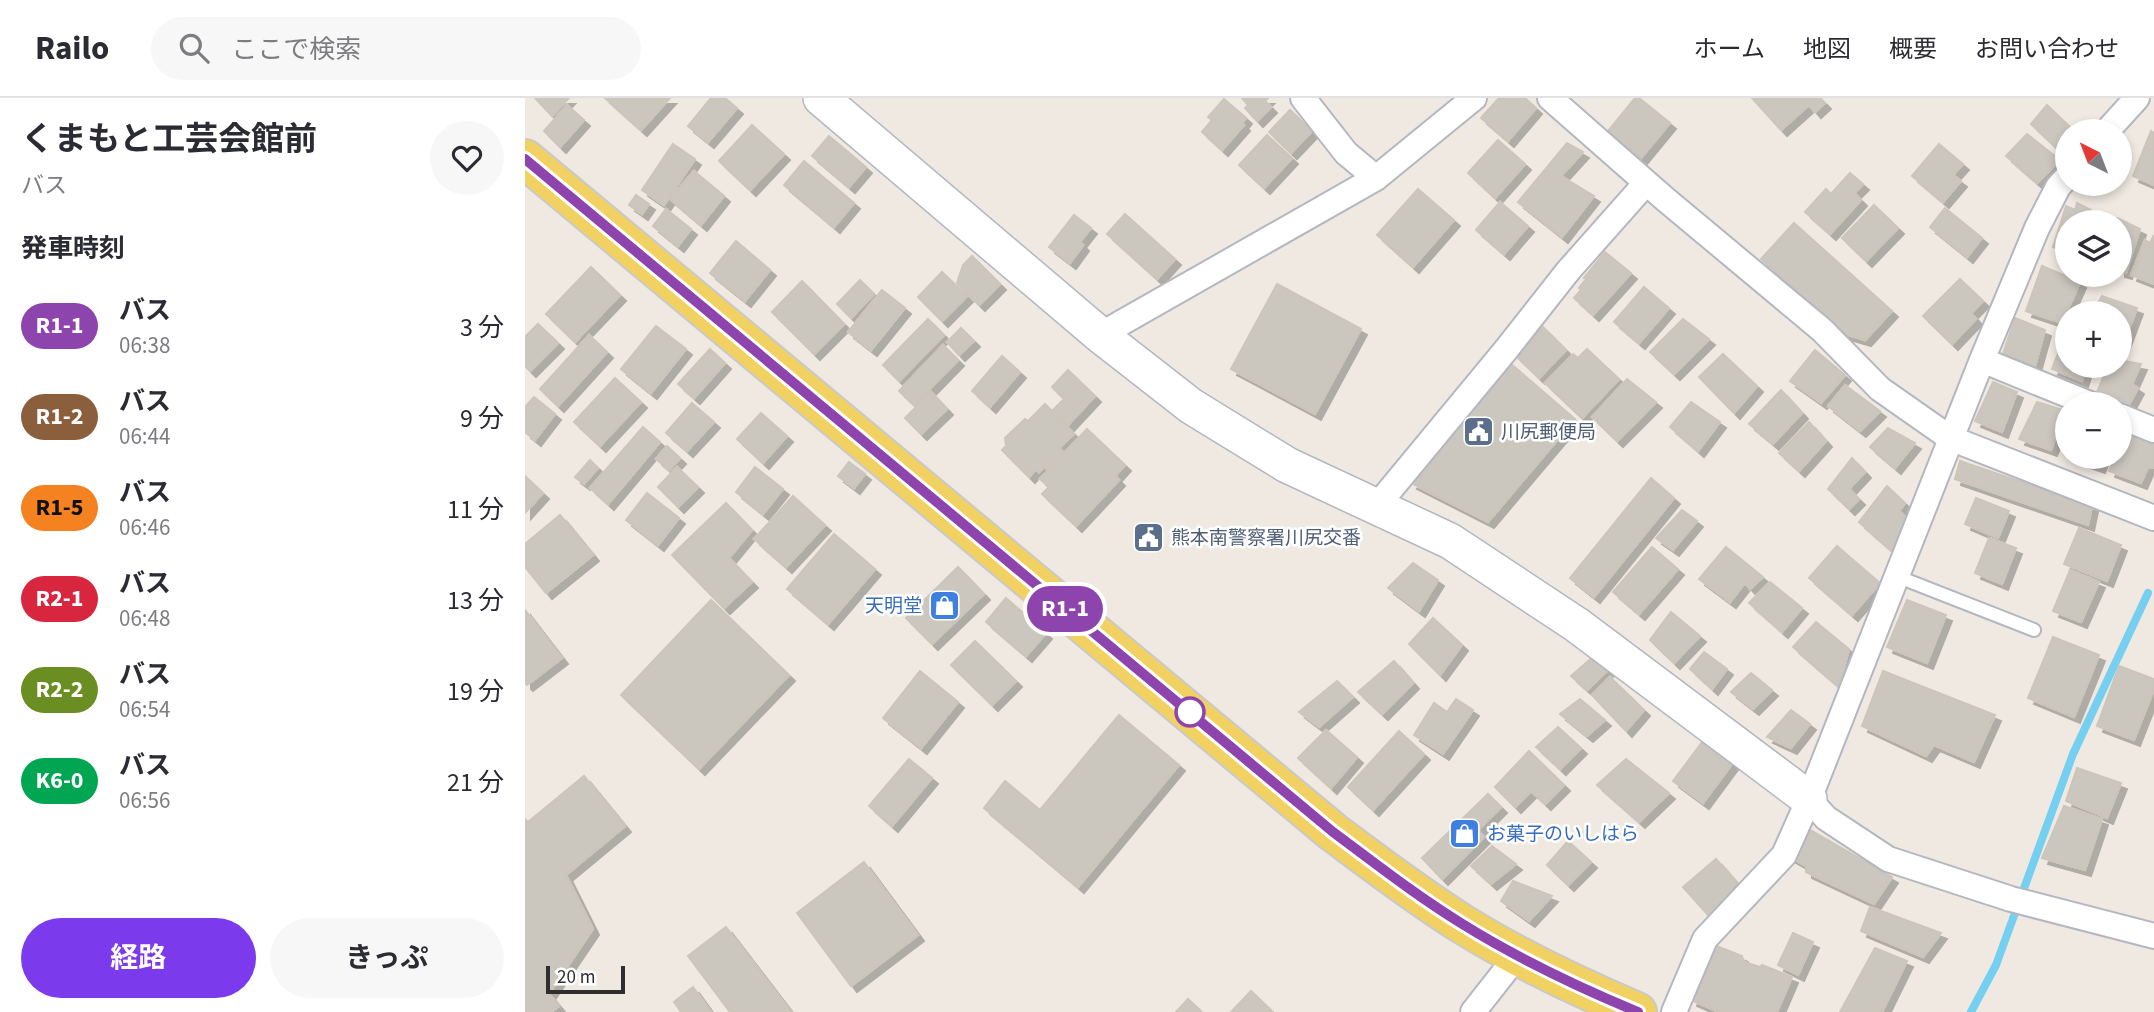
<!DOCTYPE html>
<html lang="ja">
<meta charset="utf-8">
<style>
:root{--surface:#fff;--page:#f7f7f7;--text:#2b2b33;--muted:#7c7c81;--line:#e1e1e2;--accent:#7c3aed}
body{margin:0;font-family:"Source Sans 3","Noto Sans JP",sans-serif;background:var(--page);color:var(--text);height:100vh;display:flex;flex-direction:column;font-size:26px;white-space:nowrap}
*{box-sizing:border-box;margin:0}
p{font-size:23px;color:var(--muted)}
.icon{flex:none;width:38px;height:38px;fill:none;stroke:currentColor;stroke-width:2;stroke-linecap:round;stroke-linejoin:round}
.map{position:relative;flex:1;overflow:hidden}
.panel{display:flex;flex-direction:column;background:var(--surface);width:525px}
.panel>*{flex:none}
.badge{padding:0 14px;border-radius:23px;font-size:24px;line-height:46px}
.needle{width:46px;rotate:318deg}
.controls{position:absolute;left:1530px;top:21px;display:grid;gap:14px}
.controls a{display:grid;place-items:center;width:77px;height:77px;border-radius:50%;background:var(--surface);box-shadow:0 4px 10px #0003;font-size:35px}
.scale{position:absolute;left:21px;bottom:18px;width:79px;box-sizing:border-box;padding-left:7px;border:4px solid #2e2e2e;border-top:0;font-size:19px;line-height:24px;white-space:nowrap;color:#2e2e2e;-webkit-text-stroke:5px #fff;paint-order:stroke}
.map>.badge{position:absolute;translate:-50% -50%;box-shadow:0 0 0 4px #fff}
h2{padding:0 21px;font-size:26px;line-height:63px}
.round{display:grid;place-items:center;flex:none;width:74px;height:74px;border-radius:37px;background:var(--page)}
.summary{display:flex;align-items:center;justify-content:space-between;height:119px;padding:0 21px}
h1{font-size:33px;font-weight:700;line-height:52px}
.button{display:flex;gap:14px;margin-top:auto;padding:14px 21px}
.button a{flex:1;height:80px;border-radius:42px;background:var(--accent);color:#fff;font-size:28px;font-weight:700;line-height:80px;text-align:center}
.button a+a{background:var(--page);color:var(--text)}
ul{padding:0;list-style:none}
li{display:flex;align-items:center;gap:21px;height:91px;padding:0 21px}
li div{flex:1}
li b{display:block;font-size:26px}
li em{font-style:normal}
li .badge{min-width:77px;font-weight:700;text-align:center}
header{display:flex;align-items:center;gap:42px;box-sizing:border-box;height:98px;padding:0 35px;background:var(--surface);border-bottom:2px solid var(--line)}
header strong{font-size:33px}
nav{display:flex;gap:38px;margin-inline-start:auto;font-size:24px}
.search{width:490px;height:63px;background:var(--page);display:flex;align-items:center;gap:18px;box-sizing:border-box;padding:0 24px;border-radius:38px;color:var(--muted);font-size:26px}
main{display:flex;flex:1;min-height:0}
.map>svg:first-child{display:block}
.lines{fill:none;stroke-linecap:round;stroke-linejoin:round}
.stream{stroke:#75cff0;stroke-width:8}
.building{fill:#cbc7bf;stroke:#cbc5ba;stroke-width:2;filter:url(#shadow)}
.lane-casing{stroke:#b4b7c1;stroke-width:16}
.street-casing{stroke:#b4b7c1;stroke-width:28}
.secondary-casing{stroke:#b4b7c1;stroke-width:38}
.primary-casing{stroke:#c9c9c9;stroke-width:42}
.lane{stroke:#fff;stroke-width:12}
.street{stroke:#fff;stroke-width:24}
.secondary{stroke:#fff;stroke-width:35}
.primary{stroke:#f2d163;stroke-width:38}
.line-casing{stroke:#fff;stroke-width:16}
.line{stroke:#8e44ad;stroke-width:10}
.stop-dot{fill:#fff;stroke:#8e44ad;stroke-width:3.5}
.labels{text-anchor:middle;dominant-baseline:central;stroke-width:5;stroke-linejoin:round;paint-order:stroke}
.service-label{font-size:19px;fill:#4e5e75;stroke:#fff;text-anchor:start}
.shop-label{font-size:19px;fill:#366cbe;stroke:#fff;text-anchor:end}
</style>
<header>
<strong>Railo</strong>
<div class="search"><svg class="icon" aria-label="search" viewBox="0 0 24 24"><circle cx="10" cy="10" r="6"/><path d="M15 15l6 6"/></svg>ここで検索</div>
<nav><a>ホーム</a><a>地図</a><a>概要</a><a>お問い合わせ</a></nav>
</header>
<main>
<section class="panel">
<div class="summary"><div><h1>くまもと工芸会館前</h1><p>バス</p></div><a class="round"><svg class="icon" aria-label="heart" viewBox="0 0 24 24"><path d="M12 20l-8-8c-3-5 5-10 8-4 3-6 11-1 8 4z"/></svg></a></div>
<h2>発車時刻</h2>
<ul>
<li><span class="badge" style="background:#8e44ad;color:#fff">R1-1</span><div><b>バス</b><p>06:38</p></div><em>3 分</em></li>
<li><span class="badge" style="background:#8b5e3c;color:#fff">R1-2</span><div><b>バス</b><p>06:44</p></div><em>9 分</em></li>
<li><span class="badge" style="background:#f58220;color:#111">R1-5</span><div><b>バス</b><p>06:46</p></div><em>11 分</em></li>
<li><span class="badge" style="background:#d7263d;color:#fff">R2-1</span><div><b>バス</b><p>06:48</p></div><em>13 分</em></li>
<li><span class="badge" style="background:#6b8e23;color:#fff">R2-2</span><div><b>バス</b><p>06:54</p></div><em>19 分</em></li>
<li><span class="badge" style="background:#00a651;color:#fff">K6-0</span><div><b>バス</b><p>06:56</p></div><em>21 分</em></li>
</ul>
<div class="button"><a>経路</a><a>きっぷ</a></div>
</section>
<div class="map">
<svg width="1629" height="914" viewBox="0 0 1629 914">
<defs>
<filter id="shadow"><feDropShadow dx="6" dy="6" stdDeviation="0" flood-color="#0004"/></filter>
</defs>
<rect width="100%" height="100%" fill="#efe9e1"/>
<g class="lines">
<path class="stream" d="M1446,914L1471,867L1548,656L1623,495"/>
</g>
<path class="building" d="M10,0H44L27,18Z
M80,0H145L116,32Z
M186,0H200L212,10L183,44L163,28Z
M717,0H743L740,3L746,9L732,23L720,10L723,7Z
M974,0H1000L1011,10L983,43L956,20Z
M1110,0H1114L1145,25L1116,60L1083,33Z
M1227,0H1295L1300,5L1290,14L1284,7L1256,32Z
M699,1L721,20L717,25L719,27L697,52L677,34L687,22L683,19Z
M42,7L59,22L35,49L19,33Z
M1522,7L1549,33H1542V48L1536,54L1506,26Z
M765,12L787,33L766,55L744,34Z
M227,27L259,56L225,92L194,63Z
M1626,33L1629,35V87L1608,78Z
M1502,36L1535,62L1512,85L1481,58Z
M742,37L767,60L739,90L714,67Z
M304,38L341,69L324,89L287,58Z
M973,42L1000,66L970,100L943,75Z
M1042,45L1058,54L1036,78L1069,98L1037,139L993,104Z
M148,46L170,61L139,107L117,92Z
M1414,46L1438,66L1428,77L1436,83L1418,104L1387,78Z
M279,63L329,105L309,129L259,87Z
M169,73L199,98L176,127L145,101Z
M1325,75L1338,86L1329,95L1336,102L1305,136L1280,114L1301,91L1306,96Z
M893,91L929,122L888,169L852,137Z
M111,97L124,106L117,116L104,107Z
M975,104L1003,128L979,156L951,132Z
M1552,105L1576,117L1573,124H1542V155L1528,149L1541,108L1550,112Z
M1349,107L1373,130L1341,163L1317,140Z
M1420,110L1457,140L1442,159L1405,129Z
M141,111L166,131L153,148L128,128Z
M600,116L650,161L632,181L582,136Z
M549,117L566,130L555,144L558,147L545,165L524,149Z
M1592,120L1615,131L1601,175L1594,173V124H1589Z
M1269,125L1367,213L1340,242L1320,236L1236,161Z
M1629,137V186L1606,177L1620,142L1625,145Z
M211,143L245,172L220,203L185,175Z
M1080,154L1106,175L1068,217L1049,200L1056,192L1054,190L1061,181L1059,180Z
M447,158L475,186L454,207L432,185L438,167Z
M1517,168L1555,184L1537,225L1501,213Z
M66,169L95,197L50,244L21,216Z
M417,174L442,198L417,223L393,199Z
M1435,181L1458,203L1446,215L1451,221L1427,246L1398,218Z
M335,182L349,196L326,220L312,206Z
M277,183L319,226L289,256L247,214Z
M752,186L836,231L790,316L706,271Z
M1119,189L1144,210L1114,245L1089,224Z
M357,192L380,210L346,252L323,234Z
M1577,198L1612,210L1597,250L1594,248V215H1567Z
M1490,220L1520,232L1510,268L1478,256Z
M403,221L419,237L374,283L358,267Z
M1158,221L1184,241L1149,276L1125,254Z
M13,226L33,245L5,273L0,268V239Z
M131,228L161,251L126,295L96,271Z
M1018,229L1041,252L1014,280L990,257Z
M436,230L449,243L434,257L422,244Z
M1541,235L1542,268H1562L1557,283L1527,271Z
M64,237L82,254L33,308L15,291Z
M418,247L433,262L389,307L374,293Z
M185,251L200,265L169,300L153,286Z
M1062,251L1094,281L1057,320L1020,285L1048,256L1053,260Z
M1290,252L1320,277L1296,305L1265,283Z
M1198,256L1232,288L1209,315L1174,279Z
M477,258L495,274L465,309L447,293Z
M1594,262L1616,266L1607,286L1613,290L1601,312L1594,306H1587L1570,299L1583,268H1594Z
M986,266L1050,321L963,424L886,385Z
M543,272L570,298L543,327L528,312L539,301L527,289Z
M90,280L116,304L75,348L49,324Z
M1102,281L1131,304L1092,343L1067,319Z
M1468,284L1492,294L1477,334L1450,323Z
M1320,287L1355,313L1335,333L1303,308Z
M1256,292L1277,315L1248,346L1224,326Z
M406,294L422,311L396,336L380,320Z
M9,299L30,316L10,342L0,334V309Z
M1166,304L1195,324L1173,353L1145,329Z
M1512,304L1541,313L1526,352L1494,341Z
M167,305L189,324L162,353L141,335Z
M520,306L549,336L534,350L538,354L522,371L519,369L514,374L511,371L504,379L477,352L481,348L480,340L500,321L503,323Z
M236,315L262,338L238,365L212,341Z
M1284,324L1301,343L1274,373L1254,355Z
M118,329L135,344L83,406L65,390Z
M1363,330L1390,345L1370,370L1345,349Z
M562,331L600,367L590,378L594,382L551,428L517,396L524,389L515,381Z
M1600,336L1629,345V370L1623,369L1616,385L1584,373L1590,359H1594V349Z
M142,348L155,360L144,372L131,361Z
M1545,359H1578L1574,369Z
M1327,360L1340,374L1324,391L1334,401L1324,411L1303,391Z
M65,362L73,370L59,386L50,379Z
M1435,363L1567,408L1563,427L1430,381Z
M324,364L340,376L329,390L313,378Z
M152,369L173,389L153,409L133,389Z
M230,369L258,391L238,416L211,394Z
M0,378L18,395L0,415Z
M1126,380L1149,400L1069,499L1045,480Z
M1362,388L1380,405L1374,413L1384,423L1367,453L1334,424Z
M122,395L154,420L133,447L101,422Z
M268,398L300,427L261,469L229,441Z
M1451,400L1484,413L1473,440L1440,426Z
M201,405L227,432L204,460L227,484L199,510L147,457Z
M1157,412L1172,423L1148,452L1131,440Z
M35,417L68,457L21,495L0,469V446Z
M1554,430L1596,447L1582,483L1539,466Z
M309,436L350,471L303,526L262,491Z
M1464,440L1491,450L1477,486L1450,475Z
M1312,448L1355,485L1327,517L1284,480Z
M1127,449L1153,471L1114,516L1088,494Z
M1201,449L1238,479L1225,491L1220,485L1205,504L1174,481Z
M888,465L913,482L894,513L863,490Z
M433,469L459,496L407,546L381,520Z
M1545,472L1574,484L1556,524L1528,513Z
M1245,484L1277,510L1257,534L1224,505Z
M481,500L521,535L501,558L461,524Z
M186,502L264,577L174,671L96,597Z
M1382,502L1421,517L1402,565L1362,549Z
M0,512L37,560L2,587L0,585Z
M1146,514L1175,538L1149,565L1125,542Z
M908,520L937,547L915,577L884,546Z
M1291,524L1324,551L1314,589L1268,549Z
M1528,539L1574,557L1549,619L1503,600Z
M450,543L491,583L467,607L426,567Z
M1179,554L1202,571L1187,591L1165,571Z
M1069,558L1082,573L1062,592L1046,578Z
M869,563L888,585L857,616L833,594Z
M1594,568L1629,581V591L1609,642L1572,628Z
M395,573L433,604L396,650L358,620Z
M1358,573L1470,617L1449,664L1409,647L1401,658L1337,628Z
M1226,575L1247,592L1228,611L1206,594Z
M1085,579L1119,612L1101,633L1067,597Z
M812,583L828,599L794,629L774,614Z
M931,601L948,612L918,656L889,637L909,605L922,614Z
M1055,601L1080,622L1062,638L1035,616Z
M1266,612L1285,626L1266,650L1242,639Z
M594,617L654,667L553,789L459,710L480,683L515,712Z
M1033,629L1056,650L1035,671L1011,649Z
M801,632L832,659L806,690L773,660Z
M874,633L899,656L848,712L823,689Z
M1178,643L1207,666L1178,705L1148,683Z
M1004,653L1039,687L1020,706L1006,693L990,709L970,689Z
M384,661L407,680L367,728L344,708Z
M1101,661L1144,695L1114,724L1072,687Z
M1552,670L1596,685L1582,720L1541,703Z
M59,678L100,728L41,777L68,831L24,896L34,908L26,914H0V721L3,724Z
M963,696L976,709L953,732L959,739L917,781L897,760Z
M1539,708L1577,721L1560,772L1517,760Z
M1282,730L1367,779L1349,806L1281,774V768L1265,759Z
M1043,743L1066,764L1043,787L1022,767Z
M967,748L991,766L966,786L946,768Z
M1191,761L1212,785L1207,789L1211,794L1184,818L1158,789Z
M339,764L393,837L326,888L272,815Z
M988,783L1027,798L1004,823L976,803Z
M1345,809L1416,835L1398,859L1336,833Z
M201,829L266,914H205L163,858Z
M1268,835L1288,844L1273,877L1253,867Z
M1189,847L1217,858L1219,864L1235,869L1237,867L1267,879L1252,914H1194L1166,902Z
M1350,850L1382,863L1357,914H1315Z
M168,889L186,914H156L149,904Z
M726,893L748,914H706Z
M663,901L677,914H651Z"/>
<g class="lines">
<defs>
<path id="lane" d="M1371,478L1509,532"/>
<path id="street" d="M778,0L821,55L851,80
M1025,0L1140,101L1297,232L1355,291L1425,340L1629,420
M1582,33L1612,0
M575,237L851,80L949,0
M1457,262L1565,306
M1594,318L1629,332
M851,409L980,253L1043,173L1121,85
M1284,701L1301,720L1363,761L1486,801L1629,838
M948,914L992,858
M1149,914L1180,841L1259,757L1284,701L1457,262L1512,130L1533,89L1542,79"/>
<path id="secondary" d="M296,0L575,237L666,308L762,367L925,443L1052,527L1284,701"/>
<path id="primary" d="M0,61L808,734C851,766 894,799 939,827C994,861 1053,889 1112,914"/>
</defs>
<use href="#lane" class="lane-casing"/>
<use href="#street" class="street-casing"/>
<use href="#secondary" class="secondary-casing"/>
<use href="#primary" class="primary-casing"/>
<use href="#lane" class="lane"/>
<use href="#street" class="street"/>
<use href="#secondary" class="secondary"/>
<use href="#primary" class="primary"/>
</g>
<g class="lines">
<defs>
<path id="line" d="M0,61L808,734C851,766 893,799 939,827C994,861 1053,889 1113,914"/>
</defs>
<use href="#line" class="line-casing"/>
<use href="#line" class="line"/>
</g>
<defs>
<symbol id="civic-square" viewBox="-11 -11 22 22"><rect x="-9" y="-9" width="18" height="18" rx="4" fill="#5c6f8a" stroke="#fff"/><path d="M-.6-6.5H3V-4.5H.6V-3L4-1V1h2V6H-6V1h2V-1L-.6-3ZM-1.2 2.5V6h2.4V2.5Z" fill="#fff"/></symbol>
<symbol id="shop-square" viewBox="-11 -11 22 22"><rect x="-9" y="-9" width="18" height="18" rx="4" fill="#3f7fe0" stroke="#fff"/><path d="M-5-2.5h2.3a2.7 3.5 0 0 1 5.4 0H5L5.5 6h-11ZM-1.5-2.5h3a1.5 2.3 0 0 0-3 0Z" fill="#fff"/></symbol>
</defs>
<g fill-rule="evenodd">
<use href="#civic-square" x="936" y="316" width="35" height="35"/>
<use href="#civic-square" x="606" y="422" width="35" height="35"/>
<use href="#shop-square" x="402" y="490" width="35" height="35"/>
<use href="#shop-square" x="922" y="718" width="35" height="35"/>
</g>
<circle class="stop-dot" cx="665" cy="614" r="14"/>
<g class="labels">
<g class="service-label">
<text x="976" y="334">川尻郵便局</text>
<text x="646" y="440">熊本南警察署川尻交番</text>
</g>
<g class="shop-label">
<text x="397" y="508">天明堂</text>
<text x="962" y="736" text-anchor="start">お菓子のいしはら</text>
</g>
</g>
</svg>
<div class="controls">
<a><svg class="needle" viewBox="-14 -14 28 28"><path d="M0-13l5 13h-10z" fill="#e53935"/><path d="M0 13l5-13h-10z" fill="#7c7c81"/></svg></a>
<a><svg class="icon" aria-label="layers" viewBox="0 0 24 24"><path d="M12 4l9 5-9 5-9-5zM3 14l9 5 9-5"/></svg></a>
<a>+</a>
<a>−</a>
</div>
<div class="scale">20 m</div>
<b class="badge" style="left:540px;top:511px;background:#8e44ad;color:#fff">R1-1</b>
</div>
</main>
